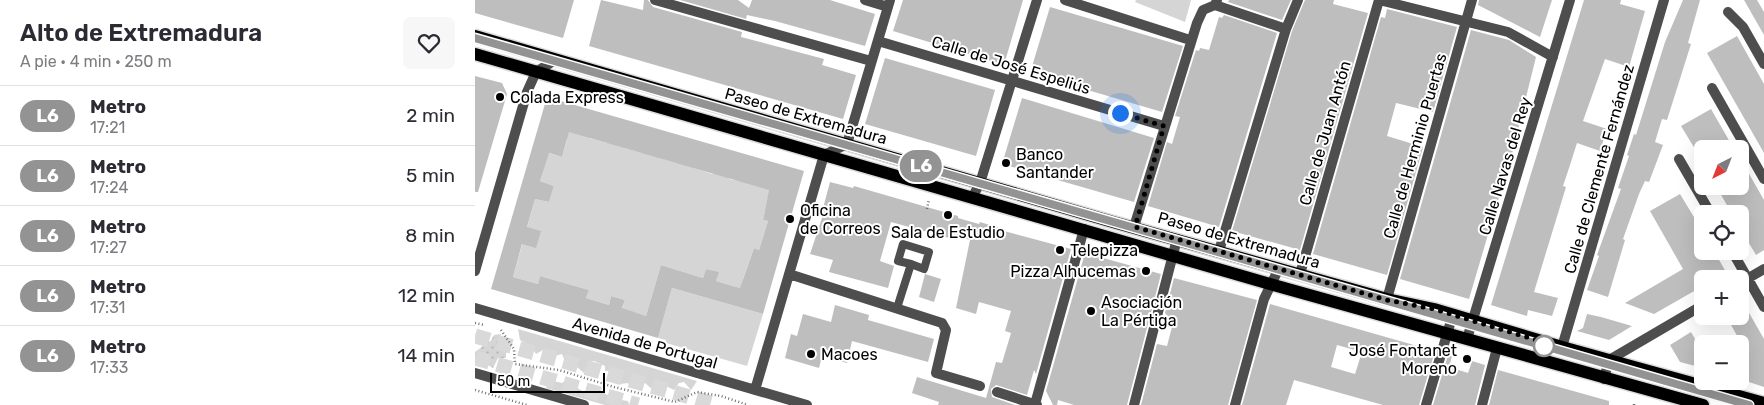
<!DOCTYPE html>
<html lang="es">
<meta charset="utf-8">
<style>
:root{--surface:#fff;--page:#f7f7f7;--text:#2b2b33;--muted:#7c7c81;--line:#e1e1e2}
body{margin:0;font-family:Rubik,sans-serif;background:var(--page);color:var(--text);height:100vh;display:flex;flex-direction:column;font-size:19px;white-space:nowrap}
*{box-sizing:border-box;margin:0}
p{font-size:16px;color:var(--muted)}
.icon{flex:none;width:28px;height:28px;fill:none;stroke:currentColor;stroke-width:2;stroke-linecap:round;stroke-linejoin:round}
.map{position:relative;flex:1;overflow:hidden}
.panel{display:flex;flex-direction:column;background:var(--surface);width:475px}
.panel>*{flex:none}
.badge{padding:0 10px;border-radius:16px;font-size:18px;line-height:32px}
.needle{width:32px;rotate:222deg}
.buttons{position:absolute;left:1219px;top:140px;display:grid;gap:10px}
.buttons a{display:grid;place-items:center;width:55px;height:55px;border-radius:8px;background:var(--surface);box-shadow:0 5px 20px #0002;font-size:25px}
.scale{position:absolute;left:15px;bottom:12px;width:115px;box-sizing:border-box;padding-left:5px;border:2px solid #000;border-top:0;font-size:14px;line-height:18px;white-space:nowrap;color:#000;-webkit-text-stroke:4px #fff;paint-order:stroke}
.you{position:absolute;width:25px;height:25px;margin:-12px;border:4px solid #fff;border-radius:50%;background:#1a73e8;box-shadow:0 0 0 8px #1a73e833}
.map>.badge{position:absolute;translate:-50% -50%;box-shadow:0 0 0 2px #fff}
.round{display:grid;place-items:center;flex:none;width:52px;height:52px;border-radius:8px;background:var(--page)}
.headline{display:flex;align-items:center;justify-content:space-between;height:85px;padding:0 20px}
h1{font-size:24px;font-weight:600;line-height:38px}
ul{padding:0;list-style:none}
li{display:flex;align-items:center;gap:15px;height:60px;padding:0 20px;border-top:1px solid var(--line)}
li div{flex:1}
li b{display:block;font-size:19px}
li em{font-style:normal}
li .badge{min-width:55px;font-weight:700;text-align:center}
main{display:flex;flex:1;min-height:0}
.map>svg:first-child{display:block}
.grass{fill:url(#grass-dots)}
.garden{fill:#d5d5d5}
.building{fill:#bebebe;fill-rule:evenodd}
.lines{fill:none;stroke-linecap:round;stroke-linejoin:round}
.motorway-tunnel{stroke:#d9d9d9;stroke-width:15;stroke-dasharray:15 8;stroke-linecap:butt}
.primary-casing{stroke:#dbdbdb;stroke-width:15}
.path{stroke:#707070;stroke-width:2.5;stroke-dasharray:1 2.5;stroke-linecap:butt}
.service{stroke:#4e4e4e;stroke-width:8}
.minor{stroke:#4e4e4e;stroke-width:10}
.primary{stroke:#000;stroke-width:12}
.line-casing{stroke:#fff;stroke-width:11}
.line{stroke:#939393;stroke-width:8}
.walk{stroke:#000;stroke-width:5;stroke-dasharray:0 9}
.poi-dot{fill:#000;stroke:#fff;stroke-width:2}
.stop-dot{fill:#fff;stroke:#939393;stroke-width:2.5}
.labels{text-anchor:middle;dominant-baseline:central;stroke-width:4;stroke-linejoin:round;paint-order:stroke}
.street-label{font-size:16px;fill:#000;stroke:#fff}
.poi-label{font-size:16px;fill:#000;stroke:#fff;text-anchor:start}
</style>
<main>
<section class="panel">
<div class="headline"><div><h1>Alto de Extremadura</h1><p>A pie · 4 min · 250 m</p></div><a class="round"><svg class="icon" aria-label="heart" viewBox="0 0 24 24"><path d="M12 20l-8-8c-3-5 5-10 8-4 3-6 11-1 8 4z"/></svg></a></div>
<ul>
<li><span class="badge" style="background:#939393;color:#fff">L6</span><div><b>Metro</b><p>17:21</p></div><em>2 min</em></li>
<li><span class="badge" style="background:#939393;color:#fff">L6</span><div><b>Metro</b><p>17:24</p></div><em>5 min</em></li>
<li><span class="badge" style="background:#939393;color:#fff">L6</span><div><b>Metro</b><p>17:27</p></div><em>8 min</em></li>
<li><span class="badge" style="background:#939393;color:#fff">L6</span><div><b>Metro</b><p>17:31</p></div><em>12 min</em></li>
<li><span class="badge" style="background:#939393;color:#fff">L6</span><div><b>Metro</b><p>17:33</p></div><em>14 min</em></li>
</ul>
</section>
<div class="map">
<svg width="1289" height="405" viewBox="0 0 1289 405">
<defs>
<pattern id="grass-dots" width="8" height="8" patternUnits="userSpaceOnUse" patternTransform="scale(1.25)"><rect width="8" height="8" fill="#d5d5d5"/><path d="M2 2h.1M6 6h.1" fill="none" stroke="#b5b5b5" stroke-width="1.8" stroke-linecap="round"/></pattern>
</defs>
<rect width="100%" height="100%" fill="#fff"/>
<path class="grass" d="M1,333L11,336L15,342L19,335L26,334L23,342L31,346V358H23L18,368L11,364V356L0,359V352L8,346L0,340Z"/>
<path class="garden" d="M661,0H716L710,22L660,2Z
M81,126L116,128L114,138L132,143L151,138L149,148L167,153L186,148L184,158L202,163L222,158L219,168L237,174L257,168L254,179L295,187L288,220L293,221L284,250L279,248L268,279L272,290L241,281L243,272L231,269L228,278L186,265L171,316L147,309L150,300L136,296L134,305L111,298L114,290L65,276L63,284L38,277L60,199L74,202L79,186L65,181L73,153L87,157L92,140Z
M197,288L288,314L272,366L191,343V340L183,338Z
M43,329L222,381L216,390L209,382L204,383L199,390L191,386L178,390L170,383L156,388L153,383L145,384L144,375L139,371H130V366L119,361L114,362L109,373L102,367H88L90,361L87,354L72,358L68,350L61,354L56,346L45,340Z
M95,378C100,387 105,391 114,393L120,387L132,395L140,392L146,400L153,401L154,405H130L71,388L74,380L87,383Z"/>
<path class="building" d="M0,0H99L88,38L0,13Z
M126,0L168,10L169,0H173L178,7L267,32L266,37L349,59L347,65L381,75L368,119L114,46Z
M205,0H263L274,8L277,0H355L400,14L390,46L300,21L272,15L271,19Z
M428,0H548L529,65L418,31Z
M754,0H816L807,20L753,2Z
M830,0H859L858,4L893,13L825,250L757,231L817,31Z
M1004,0H1077L1065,37L1003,5Z
M1109,0H1146L1145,4L1170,11L1154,67L1130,59L1108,121L1132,129L1125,151L1102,143L1095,165L1088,186L1091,187L1059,292L1083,298L1077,316L1053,310L1052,316L1016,305Z
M1208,0H1225L1213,43L1216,44L1192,120L1187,119L1180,142L1188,145L1174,182L1170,181L1164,194L1148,239L1150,240L1133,297L1112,290L1124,256L1122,255L1146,189L1143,188L1154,156L1152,155L1159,134L1161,135L1190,42Z
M1269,0H1282L1289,12V35Z
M575,7L708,46L687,112L555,73Z
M912,9L982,27L958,112L921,103L912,136L948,147L912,275L838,254L906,17L910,18Z
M749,15L802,33L744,227L673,206L692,142L697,144L705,117L700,116L721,50L724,51L725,48L734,50L744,17L747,18Z
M996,30L1034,40L1061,57L1038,150L994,299L925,279Z
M1262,36L1289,84V153L1232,53Z
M410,58L520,90L501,156L390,124Z
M0,76L27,83L32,94L3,192H0Z
M72,97L329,171L288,314L197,288L183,338L16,289ZM94,132L294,190L288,220L293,221L284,250L279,248L265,288L241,281L244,272L231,269L228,278L186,265L171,316L147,308L150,300L136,296L134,305L111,298L114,290L65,276L63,284L38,277L47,244L61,248L66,231L52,227L60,199L74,202L79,186L65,181L74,153L87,157Z
M547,98L679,138L659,202L527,164Z
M1236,109L1259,149H1220L1206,126Z
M1265,158L1289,200V250L1281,255L1265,228V214H1257L1241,186H1265Z
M355,182L378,188L379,186L483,216V218L504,224L505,222L525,228V230L596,249L561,374L559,370L552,395L521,385L516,389L517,397L540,405H463L464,402L437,393L442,377L511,398L521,362L527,363L536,333L530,331L536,311L504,302L501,314L481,308L495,240L479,235L478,239L416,222L405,261L419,266L413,288L354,272L358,260L335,254L349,212H347Z
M1205,194L1228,232V251H1239L1251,272L1239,279H1228V286L1179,314L1150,303L1208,269L1175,211Z
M610,253L686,274L652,405H599L583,400L582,405H578L571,391Z
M450,274L466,279L459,302L444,297Z
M699,278L782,300L753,405H666L682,344L692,346L698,323L690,313Z
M1265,297L1289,339V387L1265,379V341L1251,316H1265Z
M795,304L960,351L944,405H908L819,380L811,405H767ZM862,345L887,352L880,374L856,367Z
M360,305L394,315L393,320L459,339L453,362L377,341L372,363L347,356L344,368L310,358L316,334L322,336L328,314L356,322Z
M1112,314L1126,317L1157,326L1134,340L1102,331L1108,328Z
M1216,332L1223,344L1228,345V368L1205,362L1195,345Z
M973,355L977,356L974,367L993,373L997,361L1010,365L1000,405H958Z
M1023,370L1134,401V405H1014Z"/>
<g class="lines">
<path class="motorway-tunnel" d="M0,336L243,405
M0,358L163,405"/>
<defs>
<path id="primary" d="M0,36L638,222L912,299L959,309L1087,347L1289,403
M0,54L795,284L1228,405"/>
</defs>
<use href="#primary" class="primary-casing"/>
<path class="path" d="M452,209L454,199
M444,237L447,227
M0,323L9,325
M26,330L39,349L40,364L84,370L139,387L200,402L222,392L246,396L273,405
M0,390L52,405
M1159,405V404"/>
<path class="service" d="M422,308L436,264L449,269L454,252L428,244L423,261L436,264"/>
<path class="minor" d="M180,0L396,61
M390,0L413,7
M590,0L715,40
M904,0L1033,32L1078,57
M740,5L811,29
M1253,12L1268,27L1289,64
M403,41L689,126
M1237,88L1289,179
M1204,159L1236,214
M497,198L505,183L562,0
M659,227L722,23L728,10L740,5L742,0
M744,251L811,29L823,0
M1257,251L1289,307
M0,271L52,92L61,72L80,60
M314,274L467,323L471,330L461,373L505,386
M825,274L904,0
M1265,283L1289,269
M912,299L997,0
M0,308L332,405
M992,339L1095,0
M1087,347L1189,0
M0,373L109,405
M1129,379L1134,360L1228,305
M280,390L349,155L372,144L415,0
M522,392L562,405
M560,404L609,229
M659,405L702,239
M760,405L789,299L804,268
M951,405L978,314
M1007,405L1022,348"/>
<use href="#primary" class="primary"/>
</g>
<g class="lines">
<defs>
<path id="line" d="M0,38L1274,405"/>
</defs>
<use href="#line" class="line-casing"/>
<use href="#line" class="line"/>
<path class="walk" d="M645,113L689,126L660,227L912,300L959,309L1068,342L1069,346"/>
</g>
<g class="poi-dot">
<circle cx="25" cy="97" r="5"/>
<circle cx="531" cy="163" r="5"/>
<circle cx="473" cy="215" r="5"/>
<circle cx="315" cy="219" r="5"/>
<circle cx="585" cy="250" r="5"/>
<circle cx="671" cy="271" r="5"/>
<circle cx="616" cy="311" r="5"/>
<circle cx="336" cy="354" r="5"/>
<circle cx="992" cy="359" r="5"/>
</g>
<circle class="stop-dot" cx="1069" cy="346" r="10"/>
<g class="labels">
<g class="street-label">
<text transform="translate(536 65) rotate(17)">Calle de José Espeliús</text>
<text transform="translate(331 116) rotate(16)">Paseo de Extremadura</text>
<text transform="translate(850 133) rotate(-74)">Calle de Juan Antón</text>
<text transform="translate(940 146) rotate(-74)">Calle de Herminio Puertas</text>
<text transform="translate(1030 166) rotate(-73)">Calle Navas del Rey</text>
<text transform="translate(1124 169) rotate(-74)">Calle de Clemente Fernández</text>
<text transform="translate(764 240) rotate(16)">Paseo de Extremadura</text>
<text transform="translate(170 343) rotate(16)">Avenida de Portugal</text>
</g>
<g class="poi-label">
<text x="35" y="97">Colada Express</text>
<text x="541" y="154">Banco<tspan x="541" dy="18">Santander</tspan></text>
<text x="325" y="210">Oficina<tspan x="325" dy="18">de Correos</tspan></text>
<text x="473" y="232" text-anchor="middle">Sala de Estudio</text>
<text x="595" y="250">Telepizza</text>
<text x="661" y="271" text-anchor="end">Pizza Alhucemas</text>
<text x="626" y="302">Asociación<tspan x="626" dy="18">La Pértiga</tspan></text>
<text x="982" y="350" text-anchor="end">José Fontanet<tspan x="982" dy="18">Moreno</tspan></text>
<text x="346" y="354">Macoes</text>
</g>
</g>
</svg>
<div class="buttons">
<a><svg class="needle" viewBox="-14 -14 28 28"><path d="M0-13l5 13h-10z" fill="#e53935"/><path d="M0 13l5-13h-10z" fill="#7c7c81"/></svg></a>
<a><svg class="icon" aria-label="locate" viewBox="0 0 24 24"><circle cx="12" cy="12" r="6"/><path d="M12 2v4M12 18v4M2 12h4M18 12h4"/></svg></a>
<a>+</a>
<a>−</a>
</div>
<div class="scale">50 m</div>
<div class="you" style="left:645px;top:113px"></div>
<b class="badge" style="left:446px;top:166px;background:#939393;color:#fff">L6</b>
</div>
</main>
